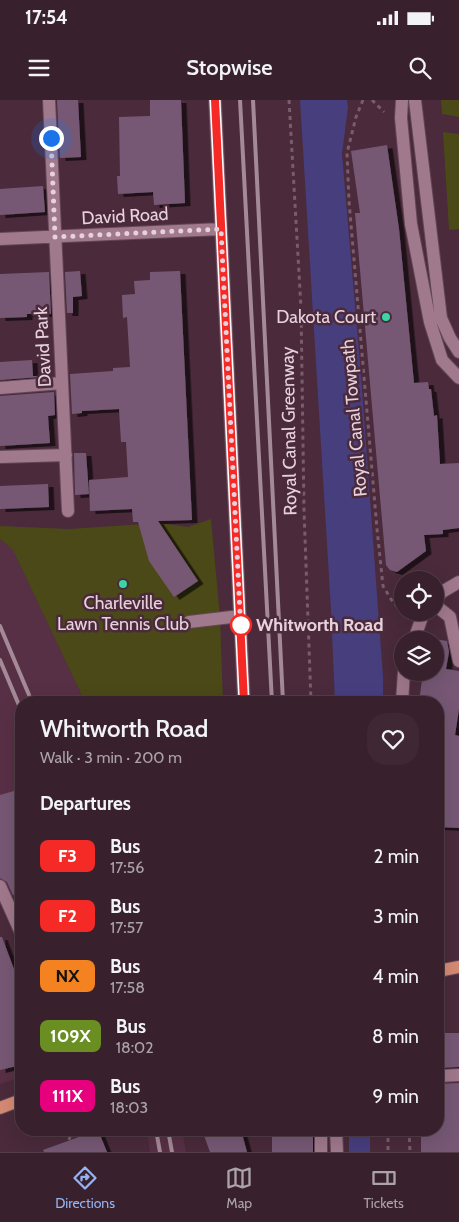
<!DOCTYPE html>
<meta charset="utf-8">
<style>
:root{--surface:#38202c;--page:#3f2834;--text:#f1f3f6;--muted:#aba3a9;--line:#523e48;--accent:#95b2f1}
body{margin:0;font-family:Cabin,sans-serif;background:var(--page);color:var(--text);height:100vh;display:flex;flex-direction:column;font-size:19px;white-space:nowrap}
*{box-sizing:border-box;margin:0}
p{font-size:16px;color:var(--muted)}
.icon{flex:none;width:28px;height:28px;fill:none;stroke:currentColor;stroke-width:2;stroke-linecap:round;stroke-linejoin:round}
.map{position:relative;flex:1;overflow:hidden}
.drawer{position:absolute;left:15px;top:596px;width:429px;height:440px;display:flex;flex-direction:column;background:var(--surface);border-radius:20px;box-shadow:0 5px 20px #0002,0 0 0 1px var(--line)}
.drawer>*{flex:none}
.badge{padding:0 10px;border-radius:8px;font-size:18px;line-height:32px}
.fabs{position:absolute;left:394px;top:471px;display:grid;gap:10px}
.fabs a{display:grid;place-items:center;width:50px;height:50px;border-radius:50%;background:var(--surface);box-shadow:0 5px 20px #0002,0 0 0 1px var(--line);font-size:25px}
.you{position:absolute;width:25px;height:25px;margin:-12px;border:4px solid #fff;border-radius:50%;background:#1a73e8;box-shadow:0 0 0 8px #1a73e833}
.map>.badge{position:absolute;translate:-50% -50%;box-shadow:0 0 0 2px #fff}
h2{padding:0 25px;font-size:19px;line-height:45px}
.round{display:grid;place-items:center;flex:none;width:52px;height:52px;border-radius:20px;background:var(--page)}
.summary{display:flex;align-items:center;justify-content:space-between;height:85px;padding:0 25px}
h1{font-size:24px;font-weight:600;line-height:38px}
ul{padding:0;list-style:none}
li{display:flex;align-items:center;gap:15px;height:60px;padding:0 25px}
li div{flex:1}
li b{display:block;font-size:19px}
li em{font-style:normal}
li .badge{min-width:55px;font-weight:700;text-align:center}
.status{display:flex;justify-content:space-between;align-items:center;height:35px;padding:0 25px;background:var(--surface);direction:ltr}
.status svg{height:14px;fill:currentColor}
header{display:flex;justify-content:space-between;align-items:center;height:65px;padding:0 25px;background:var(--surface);font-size:22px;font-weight:600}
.tab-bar{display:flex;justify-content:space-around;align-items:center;height:70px;border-top:1px solid var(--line);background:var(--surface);font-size:14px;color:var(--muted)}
.tab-bar a{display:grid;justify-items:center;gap:2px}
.tab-bar .on{color:var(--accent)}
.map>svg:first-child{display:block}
.built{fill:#583046}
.green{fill:#4b4917}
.water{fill:#473e7e}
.building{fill:#765975;filter:url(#shadow)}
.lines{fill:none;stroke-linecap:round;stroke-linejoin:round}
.minor-casing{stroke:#634756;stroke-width:14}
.major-casing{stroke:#634756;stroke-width:14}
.path{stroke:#795d6c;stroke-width:3;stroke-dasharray:4 4;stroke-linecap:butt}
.minor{stroke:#a0798c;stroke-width:12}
.major{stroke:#d58a73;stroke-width:12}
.rail{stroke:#a48a97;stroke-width:4}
.line-casing{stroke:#fff;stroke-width:11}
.line{stroke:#f52a26;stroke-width:8}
.walk{stroke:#e7d2dc;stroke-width:5;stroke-dasharray:0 9}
.poi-dot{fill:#3bd4a4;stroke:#4a2a3b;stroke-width:2}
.stop-dot{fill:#fff;stroke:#f52a26;stroke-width:2.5}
.labels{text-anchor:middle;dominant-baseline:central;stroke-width:5;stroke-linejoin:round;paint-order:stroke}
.street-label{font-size:18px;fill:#e7d2dc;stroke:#4a2a3b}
.poi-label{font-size:18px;fill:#e7d2dc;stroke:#4a2a3b;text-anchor:end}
.stop-label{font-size:18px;font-weight:bold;fill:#e7d2dc;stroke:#4a2a3b;text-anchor:start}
</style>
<div class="status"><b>17:54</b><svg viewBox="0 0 49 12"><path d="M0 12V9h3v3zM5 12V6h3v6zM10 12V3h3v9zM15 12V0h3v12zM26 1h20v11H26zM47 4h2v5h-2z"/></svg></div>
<header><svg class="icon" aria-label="menu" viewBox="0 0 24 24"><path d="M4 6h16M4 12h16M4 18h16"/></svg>Stopwise<svg class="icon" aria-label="search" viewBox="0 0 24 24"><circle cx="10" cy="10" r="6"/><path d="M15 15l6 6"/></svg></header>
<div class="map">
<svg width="459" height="1052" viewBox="0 0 459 1052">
<defs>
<filter id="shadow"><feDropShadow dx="5.5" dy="3" stdDeviation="0" flood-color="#0009"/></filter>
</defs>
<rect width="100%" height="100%" fill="#4a2a3b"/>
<path class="built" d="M0,439L13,450L85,602H21V793L0,800Z
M21,892V977L0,984V900Z
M147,1030H182L186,1052H150Z"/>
<path class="green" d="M441,0H459V17L442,14Z
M443,32L459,34V129L449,130Z
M211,419L220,517L223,602H85L13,450L0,439V426L69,429L160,423L188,427Z"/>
<path class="water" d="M300,0H347L348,7L342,54L361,275L383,577V602H335L331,510Z
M349,1030H370V1052H349Z"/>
<path class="building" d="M57,0H78L81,57L60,58Z
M150,0H181L185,103L154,105L153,92L118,94L117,76H120L119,17L150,16Z
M387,45L399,129L414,283L428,282L429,289H431L434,316L437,315L440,364L459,363V428L443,430V434L424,435L426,451L397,472L390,470L386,465L355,113H360L351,51Z
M43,86L45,112L0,115V89Z
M80,171L82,196L73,197V213H67L65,172Z
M180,171L192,420L158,421L198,481L174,497L149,461L138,422H133L132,409L90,411L89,380L128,377L126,342H121L119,309L82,311V313L72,314L70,274L113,271V268L130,267L127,217L123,218L122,195L135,194L134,181L150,180V172Z
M49,172L51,214H27V217L0,218V174Z
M32,260L33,276H54L0,280V262Z
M54,292L55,315L48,316L50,343L0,346V296Z
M74,353H86L89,394L75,395Z
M48,384L49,407L0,409V386Z
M428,538L447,541L449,552L446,569L459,571V609L455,635L459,636V728L438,727V602H419L423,572H435V540H428Z
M21,689V793L13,795L7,782L0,778V695Z
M0,837H2L21,888L15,890L21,912V965L0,970Z
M438,933H459V967L438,968Z
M459,983V1052H421V1030H438V984Z
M98,1030L107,1052H44L43,1050Z
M202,1030H241L247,1052H210Z
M272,1030H313V1052H272Z"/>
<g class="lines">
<defs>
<path id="minor" d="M49,0L68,411
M215,0L244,602
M402,0L401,18L411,124L430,222L442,260L459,278
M415,0L441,218L450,238L459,252
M0,139L221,129
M0,288L62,283
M0,357L66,355
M435,500L442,492L459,482
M435,505L450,517L459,561
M189,522L240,516
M414,540L422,517L425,512
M402,602L404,572
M0,786L21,833
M438,976L459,975
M336,1030L337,1052
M321,1052V1030"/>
<path id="major" d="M438,871L459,867
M0,1008L21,1000"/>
</defs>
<use href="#minor" class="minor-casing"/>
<use href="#major" class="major-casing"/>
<path class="path" d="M289,0L301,208L304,410L311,602
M363,0L356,17L347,53L349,101L377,429L383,486L394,504L402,508
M372,0L384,12
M72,1030L90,1033
M388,1030V1052
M409,1030L410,1052
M69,1040L72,1030"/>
<use href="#minor" class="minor"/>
<use href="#major" class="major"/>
<path class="rail" d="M240,0L272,602
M253,0L283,602
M0,526L32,602
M0,560L21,610
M156,1030L160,1052
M168,1030L172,1052"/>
</g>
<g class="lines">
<defs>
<path id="line" d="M215,0L244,602"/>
</defs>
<use href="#line" class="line-casing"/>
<use href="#line" class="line"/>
<path class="walk" d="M51,38L55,137L221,129L241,533V525"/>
</g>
<g class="poi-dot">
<circle cx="386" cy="217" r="5"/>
<circle cx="123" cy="484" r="5"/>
</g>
<circle class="stop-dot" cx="241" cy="525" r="10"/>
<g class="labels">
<g class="street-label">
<text transform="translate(125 116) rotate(-3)">David Road</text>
<text transform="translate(43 247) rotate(-93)">David Park</text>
<text transform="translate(354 318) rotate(-95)">Royal Canal Towpath</text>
<text transform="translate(289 331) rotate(-91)">Royal Canal Greenway</text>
</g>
<g class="poi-label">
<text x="376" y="217">Dakota Court</text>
<text x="123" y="503" text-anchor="middle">Charleville<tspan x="123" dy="21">Lawn Tennis Club</tspan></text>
</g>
<g class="stop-label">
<text x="256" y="525">Whitworth Road</text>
</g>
</g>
</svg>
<div class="fabs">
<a><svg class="icon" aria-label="locate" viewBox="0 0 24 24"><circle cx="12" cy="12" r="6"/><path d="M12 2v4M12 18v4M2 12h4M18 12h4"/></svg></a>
<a><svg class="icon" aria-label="layers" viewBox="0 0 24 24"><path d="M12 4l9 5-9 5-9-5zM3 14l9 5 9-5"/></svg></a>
</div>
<div class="you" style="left:51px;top:38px"></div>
<section class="drawer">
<div class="summary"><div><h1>Whitworth Road</h1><p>Walk · 3 min · 200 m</p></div><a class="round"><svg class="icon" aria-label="heart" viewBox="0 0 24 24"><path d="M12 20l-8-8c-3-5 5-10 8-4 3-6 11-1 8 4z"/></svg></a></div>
<h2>Departures</h2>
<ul>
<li><span class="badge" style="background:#f52a26;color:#fff">F3</span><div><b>Bus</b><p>17:56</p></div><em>2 min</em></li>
<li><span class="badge" style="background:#f52a26;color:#fff">F2</span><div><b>Bus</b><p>17:57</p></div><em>3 min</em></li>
<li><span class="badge" style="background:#f58220;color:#111">NX</span><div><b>Bus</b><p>17:58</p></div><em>4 min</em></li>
<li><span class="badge" style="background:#6b8e23;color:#fff">109X</span><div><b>Bus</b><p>18:02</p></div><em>8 min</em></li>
<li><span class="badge" style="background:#e6007e;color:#fff">111X</span><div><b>Bus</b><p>18:03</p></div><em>9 min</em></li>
</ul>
</section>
</div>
<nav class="tab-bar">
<a class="on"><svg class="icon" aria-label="directions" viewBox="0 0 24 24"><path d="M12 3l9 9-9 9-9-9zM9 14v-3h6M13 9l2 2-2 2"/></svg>Directions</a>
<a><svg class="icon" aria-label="map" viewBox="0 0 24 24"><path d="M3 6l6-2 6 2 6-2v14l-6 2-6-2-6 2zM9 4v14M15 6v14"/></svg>Map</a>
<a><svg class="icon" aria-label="tickets" viewBox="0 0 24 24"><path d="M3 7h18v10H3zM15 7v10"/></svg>Tickets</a>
</nav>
